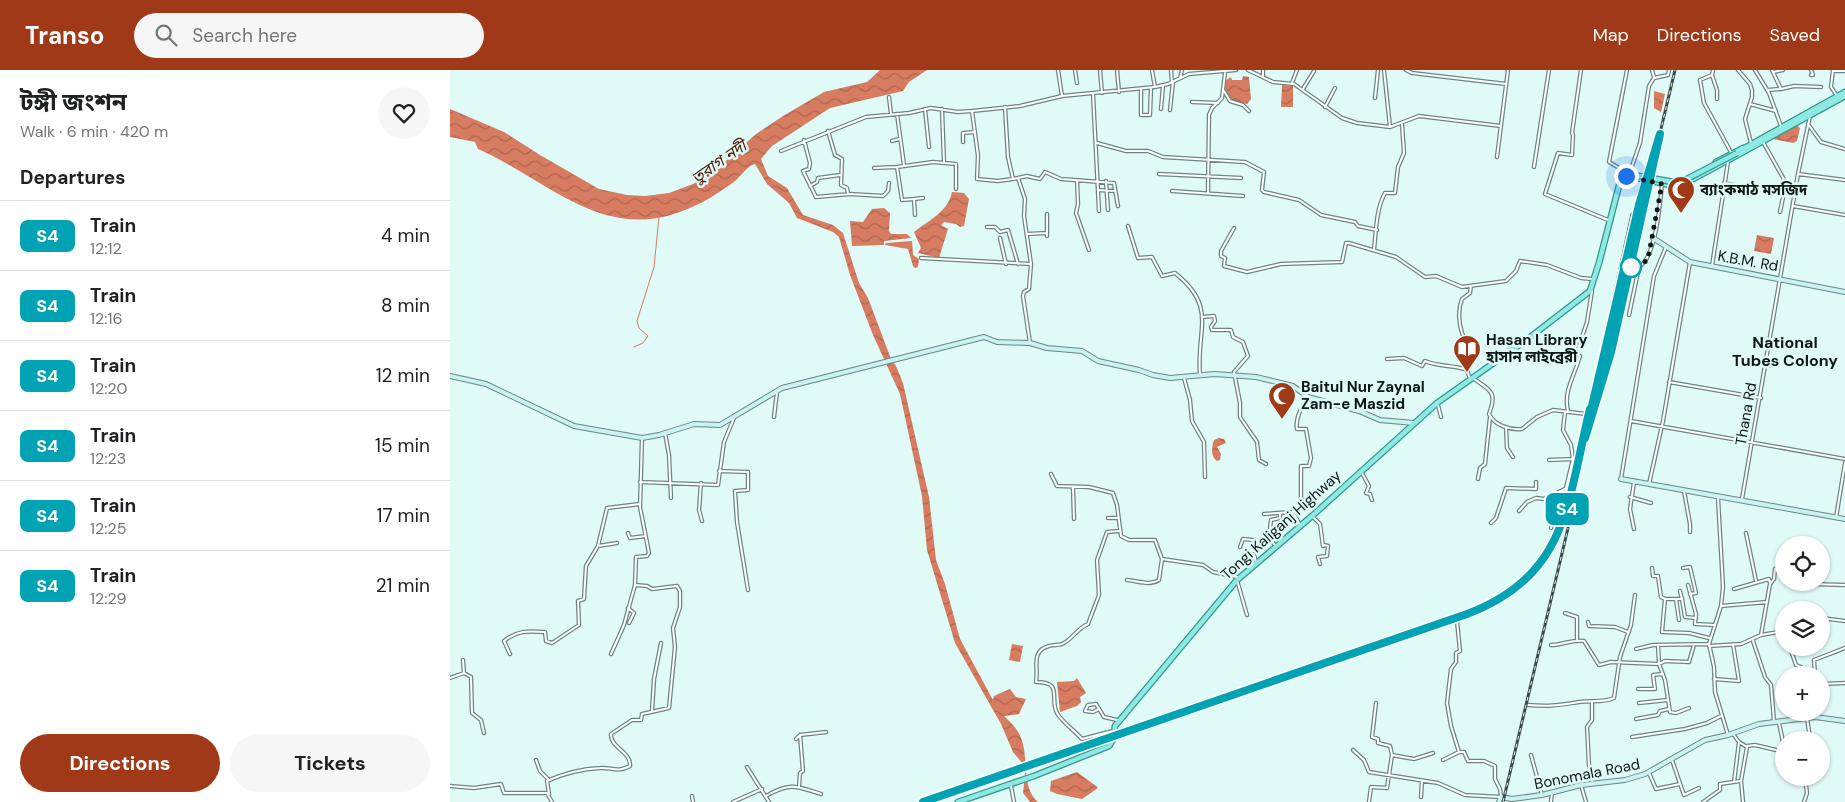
<!DOCTYPE html>
<meta charset="utf-8">
<style>
:root{--surface:#fff;--page:#f6f6f6;--text:#202124;--muted:#757577;--line:#e0e0e0;--accent:#a03917}
body{margin:0;font-family:"DM Sans","Noto Sans Bengali",sans-serif;background:var(--page);color:var(--text);height:100vh;display:flex;flex-direction:column;font-size:19px;white-space:nowrap}
*{box-sizing:border-box;margin:0}
p{font-size:16px;color:var(--muted)}
.icon{flex:none;width:28px;height:28px;fill:none;stroke:currentColor;stroke-width:2;stroke-linecap:round;stroke-linejoin:round}
.map{position:relative;flex:1;overflow:hidden}
.sheet{display:flex;flex-direction:column;background:var(--surface);width:450px}
.sheet>*{flex:none}
.badge{padding:0 10px;border-radius:8px;font-size:18px;line-height:32px}
.controls{position:absolute;left:1325px;top:466px;display:grid;gap:10px}
.controls a{display:grid;place-items:center;width:55px;height:55px;border-radius:50%;background:var(--surface);box-shadow:0 1px 4px #0004;font-size:25px}
.you{position:absolute;width:25px;height:25px;margin:-12px;border:4px solid #fff;border-radius:50%;background:#1a73e8;box-shadow:0 0 0 8px #1a73e833}
.map>.badge{position:absolute;translate:-50% -50%;box-shadow:0 0 0 2px #fff}
h2{padding:0 20px;font-size:19px;line-height:45px}
.round{display:grid;place-items:center;flex:none;width:52px;height:52px;border-radius:26px;background:var(--page)}
.overview{display:flex;align-items:center;justify-content:space-between;height:85px;padding:0 20px}
h1{font-size:24px;font-weight:700;line-height:38px}
.cta{display:flex;gap:10px;margin-top:auto;padding:10px 20px}
.cta a{flex:1;height:58px;border-radius:30px;background:var(--accent);color:#fff;font-size:20px;font-weight:700;line-height:58px;text-align:center}
.cta a+a{background:var(--page);color:var(--text)}
ul{padding:0;list-style:none}
li{display:flex;align-items:center;gap:15px;height:70px;padding:0 20px;border-top:1px solid var(--line)}
li div{flex:1}
li b{display:block;font-size:19px}
li em{font-style:normal}
li .badge{min-width:55px;font-weight:700;text-align:center}
header{display:flex;align-items:center;gap:30px;box-sizing:border-box;height:70px;padding:0 25px;background:var(--accent);color:#fff}
header strong{font-size:24px}
nav{display:flex;gap:28px;margin-inline-start:auto;font-size:18px}
.search{width:350px;height:45px;background:var(--page);display:flex;align-items:center;gap:12px;box-sizing:border-box;padding:0 18px;border-radius:28px;color:var(--muted);font-size:19px}
main{display:flex;flex:1;min-height:0}
.map>svg:first-child{display:block}
.water{fill:url(#water-waves)}
.lines{fill:none;stroke-linecap:round;stroke-linejoin:round}
.stream{stroke:#d77c60;stroke-width:1}
.street-casing{stroke:#6c8582;stroke-width:4.5}
.secondary-casing{stroke:#6c8582;stroke-width:6}
.primary-casing{stroke:#31968f;stroke-width:7}
.street{stroke:#fff;stroke-width:2}
.secondary{stroke:#c7f4f1;stroke-width:4}
.primary{stroke:#8fe9e3;stroke-width:4.5}
.rail-casing{stroke:#3c4948;stroke-width:3}
.rail{stroke:#dffaf7;stroke-width:1;stroke-dasharray:4;stroke-linecap:butt}
.primary-bridge-casing{stroke:#31968f;stroke-width:7;stroke-linecap:butt}
.primary-bridge{stroke:#8fe9e3;stroke-width:4.5}
.line-casing{stroke:#fff;stroke-width:11}
.line{stroke:#00a3b4;stroke-width:8}
.walk{stroke:#0d1615;stroke-width:5;stroke-dasharray:0 9}
.stop-dot{fill:#fff;stroke:#00a3b4;stroke-width:2.5}
.labels{text-anchor:middle;dominant-baseline:central;stroke-width:5;stroke-linejoin:round;paint-order:stroke}
.poi-label{font-size:15px;font-weight:bold;fill:#0d1615;stroke:#dffaf7;text-anchor:start}
.street-label{font-size:15px;fill:#0d1615;stroke:#dffaf7}
.water-label{font-size:16px;font-style:italic;fill:#511705;stroke:#dffaf7}
.neighbourhood-label{font-size:16px;font-weight:bold;fill:#0d1615;stroke:#dffaf7}
</style>
<header>
<strong>Transo</strong>
<div class="search"><svg class="icon" aria-label="search" viewBox="0 0 24 24"><circle cx="10" cy="10" r="6"/><path d="M15 15l6 6"/></svg>Search here</div>
<nav><a>Map</a><a>Directions</a><a>Saved</a></nav>
</header>
<main>
<section class="sheet">
<div class="overview"><div><h1>টঙ্গী জংশন</h1><p>Walk · 6 min · 420 m</p></div><a class="round"><svg class="icon" aria-label="heart" viewBox="0 0 24 24"><path d="M12 20l-8-8c-3-5 5-10 8-4 3-6 11-1 8 4z"/></svg></a></div>
<h2>Departures</h2>
<ul>
<li><span class="badge" style="background:#00a3b4;color:#fff">S4</span><div><b>Train</b><p>12:12</p></div><em>4 min</em></li>
<li><span class="badge" style="background:#00a3b4;color:#fff">S4</span><div><b>Train</b><p>12:16</p></div><em>8 min</em></li>
<li><span class="badge" style="background:#00a3b4;color:#fff">S4</span><div><b>Train</b><p>12:20</p></div><em>12 min</em></li>
<li><span class="badge" style="background:#00a3b4;color:#fff">S4</span><div><b>Train</b><p>12:23</p></div><em>15 min</em></li>
<li><span class="badge" style="background:#00a3b4;color:#fff">S4</span><div><b>Train</b><p>12:25</p></div><em>17 min</em></li>
<li><span class="badge" style="background:#00a3b4;color:#fff">S4</span><div><b>Train</b><p>12:29</p></div><em>21 min</em></li>
</ul>
<div class="cta"><a>Directions</a><a>Tickets</a></div>
</section>
<div class="map">
<svg width="1395" height="732" viewBox="0 0 1395 732">
<defs>
<pattern id="water-waves" width="16" height="10" patternUnits="userSpaceOnUse" patternTransform="scale(1.25)"><rect width="16" height="10" fill="#d77c60"/><path d="M0 5q4-4 8 0t8 0" fill="none" stroke="#ad654e"/></pattern>
</defs>
<rect width="100%" height="100%" fill="#dffaf7"/>
<path class="water" d="M430,0H477L459,12L453,21L380,38L322,76L311,89L318,106L337,118L353,145L383,155L393,163L409,213L418,228L441,289L446,296L453,313L479,427L486,490L495,514L510,569L543,630L544,626L560,619L566,627L576,629L569,644L554,646C561,653 568,659 571,668C579,687 571,718 588,732H580L573,723L575,704L573,694L563,682L551,654L505,573L477,480L472,426L450,324L423,265L400,205L389,167L383,162L347,148L339,133L317,114L305,94C297,96 291,106 285,111C269,123 253,133 235,140C153,174 97,109 28,79L25,72L0,67V39L54,62L90,85L149,119L177,125L195,126L219,123L243,114L260,105L306,64L333,46L374,22L417,12Z
M793,6L799,7L801,29L797,34L781,30L775,18V11L781,7L782,10H792Z
M832,15L843,16V37H831Z
M1204,21L1215,24L1211,42L1204,38Z
M1347,55L1350,58L1347,71L1343,73L1323,69Z
M502,122L514,123L519,129L514,156L510,157L506,154L494,152L491,155L498,159L489,188L468,183L471,178L464,162C479,150 498,142 502,122Z
M434,138L440,143L439,161L441,164H457L461,168L434,171V175L402,176L400,151L413,152L422,139Z
M1307,165L1324,168L1321,184L1304,181Z
M462,171L463,185L469,189L468,197L465,198L463,196L458,179L435,175L436,173Z
M769,368L774,369L776,373L767,377L771,384L770,390L767,391C760,386 762,376 764,370Z
M562,574L573,576L570,592L559,590Z
M627,608L636,623L630,627L631,632L627,636L610,642L607,612L624,611Z
M627,702L646,716L648,718L632,729L607,724L600,721L601,711Z"/>
<g class="lines">
<path class="stream" d="M184,277L193,273L198,266L189,258L187,251L204,197L209,147"/>
<defs>
<path id="street" d="M608,0L612,26
M625,0L627,13
M650,0L652,23
M667,0L669,22
M702,0L705,17
M721,0L722,13
M798,0L823,12L844,14L892,48L907,53L940,57L969,46L1051,56
M934,0L940,57
M956,0L962,3L1056,14
M1131,0L1122,63L1123,65L1122,85L1108,83L1095,124L1158,150
M1202,0L1204,7
M1263,0L1262,5L1250,10L1254,33L1282,84
M1288,0L1300,14L1302,20V27L1295,49L1301,73
M1305,0L1319,23L1331,56
M1383,0L1381,17L1387,26
M1383,1H1395
M1323,2L1333,0
M1262,5L1267,20V29
M1361,5H1363L1361,0
M813,7V0
M730,8L732,0
M842,13L847,0
M691,19V45H700L701,18
M853,19L864,1
M1331,19L1344,16L1371,17
M1317,20L1331,19L1322,0
M774,21L780,31L793,35L799,41
M643,24L649,141
M439,27L441,44
M925,28L928,0
M742,32L768,33
M1300,34L1326,41
M555,37L558,87L563,109L577,106L590,109L595,102L611,109L664,113L668,136
M875,37L885,18
M475,39L479,77
M492,39L494,92
M711,39L713,16
M720,40L723,12
M522,41L528,86L527,109L548,111L563,109
M447,44L454,95
M1358,54L1371,72L1395,79
M378,61L385,85L392,89L391,115L397,118L398,124
M354,70L360,93L359,99L353,101L366,127L400,124L433,126L438,121L439,113
M442,71L449,69
M513,72V63L525,62
M1313,72L1336,113L1330,142
M647,73L676,81H698L713,87L795,92L814,102L812,120L814,122L849,130L871,145L905,152L908,156L927,160
M331,81L416,47L459,43L481,38L508,42L522,41L570,36L612,26L705,17L718,14L739,4L786,0
M1047,87L1058,0
M1084,97L1099,0
M424,98L447,97
M1181,99L1190,73L1199,16L1204,8L1218,5L1219,0
M1173,103L1171,99L1159,92L1177,0
M709,104L791,108
M1348,104L1395,110
M627,111L628,134L626,143L639,180
M656,111L658,140
M1274,113L1334,124
M360,116L367,112L368,108L390,105
M648,120L665,121
M722,121L793,126
M758,123L759,45L762,38L772,28L775,3
M464,129L473,128
M1343,136L1395,145
M597,144V166
M465,145L464,129L452,130L447,97L483,92L506,94V119
M678,156L688,188L702,187L712,206L725,203C768,237 746,259 750,305
M537,157H545L550,162L558,160L568,194
M784,158L771,181V186L775,188L774,196L797,202L831,194L892,192L896,173H899L946,187L975,207L986,206L1012,217L1056,211L1066,201L1070,191L1097,195L1131,208L1142,209
M577,164L597,163
M550,168L556,194
M924,180C926,162 926,139 935,123H945L948,97L954,83L952,54
M471,188L581,194L574,146L575,129L568,108
M1262,196L1278,92
M1021,216L1020,223L1012,229C1006,244 1010,267 1021,279
M1179,245L1189,197C1206,187 1210,134 1212,114
M752,247L764,246L765,251L761,257L762,260H781L783,267L793,272L798,286L784,302L790,333V347L807,372L809,390L816,394
M580,273L573,226L574,222L579,219L581,194
M937,289L954,288L972,296L975,291C989,297 1005,295 1017,300L1020,309
M734,308L740,330L742,351L754,372L755,407
M1024,309C1042,321 1047,323 1039,344C1045,356 1060,360 1072,359L1087,347L1103,340L1136,344
M1219,312L1311,328
M988,335L991,347
M1118,341C1113,321 1125,305 1130,286L1126,285L1137,252L1142,221
M324,347L327,322
M1181,351L1395,389
M1056,357L1057,378L1063,387
M215,363L219,385L221,428
M1099,390L1123,389
M269,401L298,402V420L285,421L287,452L298,520
M912,403L919,416L916,423L920,424L922,430
M601,404L607,416L639,417L663,423L667,435L671,466L679,470H705L712,489
M1028,409L1030,398L1035,394L1040,347
M1171,409L1204,206L1216,177
M190,412L268,415L274,372L284,348
M251,413L249,440L252,451
M1199,414L1213,351L1240,192
M623,418L624,449
M1234,421L1240,454V462
M1180,427L1201,433
M1268,428L1273,517L1271,536L1259,574L1264,597L1265,622L1278,665
M1292,429L1348,104L1360,46
M851,431V396H859L861,388L856,359H847C845,349 852,335 858,327
M1069,441L1077,432L1086,428L1094,429L1117,418
M814,444L843,442L850,455
M862,446L870,454L873,476
M658,448H667
M1386,448L1395,393
M1041,453L1046,448L1056,418L1086,419V412
M1101,458L1114,426L1123,389L1121,375L1113,360L1115,342
M1184,459L1180,439L1184,412
M178,463L180,468L196,466
M1296,463L1306,511
M148,476L167,473
M826,476L819,468L821,450L830,448V443
M790,477L793,469L812,471L819,468
M804,484L806,492
M870,494L868,487L877,486L878,476L874,475
M1202,498L1203,506H1208L1211,527L1215,529L1212,562L1239,563L1259,568
M1233,498L1240,497L1246,523L1240,524
M677,510C689,511 699,516 709,510L712,489L753,495L763,502L787,507
M787,510L797,545
M1361,512V514L1395,515
M1238,515L1246,544L1245,554L1265,555
M1284,519L1319,509L1320,513
M1230,521L1232,529
M1215,529H1226L1229,550
M1226,529H1232L1235,547L1246,548
M1271,536L1317,532
M178,538L184,543L179,553
M1115,543L1127,547V570
M1371,548L1395,551
M1138,552L1139,556L1165,557L1178,562
M1311,565L1320,514L1324,509L1325,499L1329,497L1334,500
M1303,571L1315,607L1321,615L1324,651
M1101,575C1113,575 1122,569 1134,571L1149,595L1161,592L1209,594L1208,575
M1259,576L1291,574L1311,565L1334,561
M1340,578L1346,595L1351,597L1350,605
M1186,579L1203,575L1259,574
M60,584L54,571C68,560 78,561 95,562L96,571L102,573L129,555L128,531L134,529L136,496L148,476L157,438L190,434
M161,584L174,555L185,515L186,487L197,486L199,483L190,437L192,368
M13,590L14,603L21,607L22,643L31,650L34,663
M1365,605L1364,590L1395,578
M0,608L14,603
M1264,609L1289,611L1283,574
M1371,614L1395,613
M1188,619H1205L1203,605L1212,604
M1142,632V650L1137,657L1139,695L1143,714
M926,633L922,667L928,669V673L940,676L942,685
M1189,633L1218,630
M1078,635C1100,637 1109,635 1129,632C1141,630 1153,633 1164,628L1170,587L1181,555L1185,525
M1239,638L1226,643L1220,642L1215,610L1209,594L1215,591L1239,592L1244,575
M649,639L643,642L635,641L638,635L646,634L654,647L667,650
M202,641L204,609L211,573
M1354,642V648
M1186,649L1208,645L1210,641L1219,639
M1329,653L1333,672
M663,661L632,669C625,661 612,652 607,643C599,628 614,612 586,612C589,598 580,581 599,576C604,574 610,576 614,573C623,568 628,558 638,554L649,525L647,490L657,462L669,461
M1283,664L1289,672L1297,677L1291,711L1293,732
M350,665L376,662
M1182,667L1235,659L1257,653L1271,646
M346,669L350,665L353,701L350,703L349,717
M1356,670L1360,668L1357,648
M1297,676L1305,675L1326,680
M903,680L914,690L919,702L988,713L1015,725L1051,727L1050,719L1045,709V696L1034,691H1018L1014,682H1009
M1081,685L1092,725
M86,690L90,701L99,710
M993,690L1009,682L1001,656L997,633L1001,599L1006,592V583L1010,581L1007,551
M1222,690L1234,725L1249,718
M297,697L319,732
M1199,703L1206,719L1230,714
M1284,712L1289,672
M1131,715L1136,732
M0,716L24,718L51,714L54,723H97L102,732
M561,716L564,732
M99,724L97,711C115,703 130,699 150,698C162,697 167,703 180,696C181,681 160,678 161,664L182,650H191L192,644L219,638L225,577L223,558L230,537V521L227,516L202,519L197,516L185,515
M242,726L243,732
M316,726C340,712 346,716 371,724
M971,727L972,711
M283,732L312,719
M919,732L921,717L937,718L942,685L964,689L983,683
M1101,732L1102,723
M1253,732L1270,720V714L1290,711
M1354,732L1357,723L1355,708"/>
<path id="secondary" d="M1203,168L1240,192L1395,222
M0,306L36,314L124,356L192,368L209,365L244,354L270,355L332,318L534,267L547,272L580,273L597,278L632,281L648,291L689,300L703,305L720,308L765,304L806,307L843,316L858,327L909,341L930,350L964,353
M1171,409L1395,449
M1049,732L1051,727L1062,729L1092,725L1131,715L1175,710L1195,704L1255,670L1278,665L1309,654L1365,647L1395,651"/>
<path id="primary" d="M1291,80L1395,22
M1293,82L1395,26
M1266,92L1293,78
M1183,107L1220,115H1232L1295,81
M1168,109L1173,103H1182
M508,732L584,706L659,676L664,668L665,656L787,510L862,446L987,333L1079,268L1140,221L1149,193L1171,108"/>
</defs>
<use href="#street" class="street-casing"/>
<use href="#secondary" class="secondary-casing"/>
<use href="#primary" class="primary-casing"/>
<use href="#street" class="street"/>
<use href="#secondary" class="secondary"/>
<use href="#primary" class="primary"/>
<defs>
<path id="rail" d="M1182,151L1192,113
M1150,290L1182,144
M1147,328L1225,0
M482,732L1014,547C1056,532 1089,508 1108,467L1149,323
M1053,732L1118,458"/>
</defs>
<use href="#rail" class="rail-casing"/>
<use href="#rail" class="rail"/>
<defs>
<path id="primary-bridge" d="M1171,108L1177,104L1229,113L1287,83"/>
</defs>
<use href="#primary-bridge" class="primary-bridge-casing"/>
<use href="#primary-bridge" class="primary-bridge"/>
</g>
<g class="lines">
<defs>
<path id="line" d="M473,732L1017,544C1119,506 1117,431 1140,339L1135,368L1161,282L1210,64L1189,135L1142,336"/>
</defs>
<use href="#line" class="line-casing"/>
<use href="#line" class="line"/>
<path class="walk" d="M1176,106L1212,114L1198,189L1189,197H1181"/>
</g>
<defs>
<symbol id="mosque-pin" viewBox="-11 -11 22 30"><path d="M0 17L-7.5 6A9.5 9.5 0 1 1 7.5 6Z" fill="#a03917" stroke="#dffaf7"/><path d="M3.5-4.9A6 6 0 1 0 3.5 4.9A5 5 0 1 1 3.5-4.9Z" fill="#fff"/></symbol>
<symbol id="library-pin" viewBox="-11 -11 22 30"><path d="M0 17L-7.5 6A9.5 9.5 0 1 1 7.5 6Z" fill="#a03917" stroke="#dffaf7"/><path d="M-6-4Q-3-5.5-.7-3.5V5Q-3 3-6 4ZM6-4Q3-5.5 .7-3.5V5Q3 3 6 4Z" fill="#fff"/></symbol>
</defs>
<g fill-rule="evenodd">
<use href="#mosque-pin" x="1215" y="104" width="32" height="43"/>
<use href="#library-pin" x="1001" y="263" width="32" height="43"/>
<use href="#mosque-pin" x="816" y="310" width="32" height="43"/>
</g>
<circle class="stop-dot" cx="1181" cy="197" r="10"/>
<g class="labels">
<g class="poi-label">
<text x="1250" y="120">ব্যাংকমাঠ মসজিদ</text>
<text x="1036" y="270">Hasan Library<tspan x="1036" dy="17">হাসান লাইব্রেরী</tspan></text>
<text x="851" y="317">Baitul Nur Zaynal<tspan x="851" dy="17">Zam-e Maszid</tspan></text>
</g>
<g class="street-label">
<text transform="translate(1298 191) rotate(10)">K.B.M. Rd</text>
<text transform="translate(1296 344) rotate(-80)">Thana Rd</text>
<text transform="translate(831 455) rotate(-42)">Tongi Kaliganj Highway</text>
<text transform="translate(1137 704) rotate(-11)">Bonomala Road</text>
</g>
<g class="water-label">
<text transform="translate(269 92) rotate(-35)">তুরাগ নদী</text>
</g>
<g class="neighbourhood-label">
<text x="1335" y="272">National<tspan x="1335" dy="18">Tubes Colony</tspan></text>
</g>
</g>
</svg>
<div class="controls">
<a><svg class="icon" aria-label="locate" viewBox="0 0 24 24"><circle cx="12" cy="12" r="6"/><path d="M12 2v4M12 18v4M2 12h4M18 12h4"/></svg></a>
<a><svg class="icon" aria-label="layers" viewBox="0 0 24 24"><path d="M12 4l9 5-9 5-9-5zM3 14l9 5 9-5"/></svg></a>
<a>+</a>
<a>−</a>
</div>
<div class="you" style="left:1176px;top:106px"></div>
<b class="badge" style="left:1117px;top:439px;background:#00a3b4;color:#fff">S4</b>
</div>
</main>
